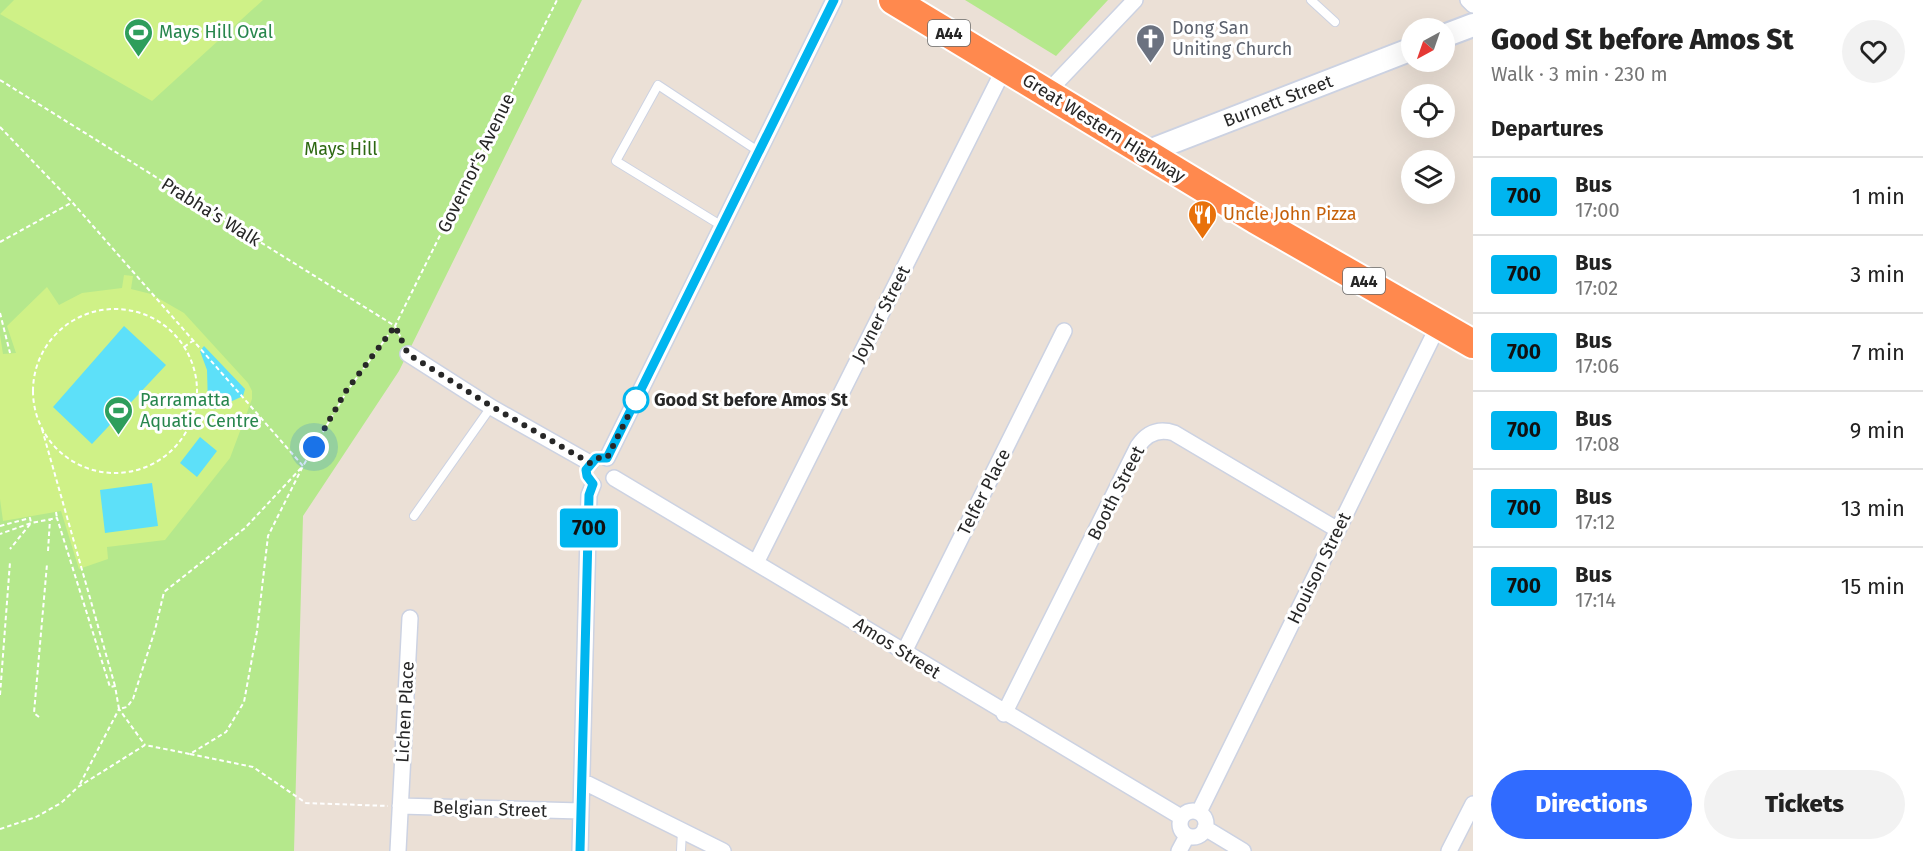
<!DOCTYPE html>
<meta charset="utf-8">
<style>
:root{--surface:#fff;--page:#f2f2f2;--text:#222;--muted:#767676;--line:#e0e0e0;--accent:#306bff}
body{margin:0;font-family:"Fira Sans",sans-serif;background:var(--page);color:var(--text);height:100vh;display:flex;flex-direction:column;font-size:22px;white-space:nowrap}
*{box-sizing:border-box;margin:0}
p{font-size:20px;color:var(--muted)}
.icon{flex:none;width:33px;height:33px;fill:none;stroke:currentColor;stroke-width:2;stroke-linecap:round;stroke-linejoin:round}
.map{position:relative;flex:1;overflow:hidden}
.side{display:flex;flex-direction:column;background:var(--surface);width:450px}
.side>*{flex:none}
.badge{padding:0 12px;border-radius:4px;font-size:21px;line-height:39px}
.needle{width:39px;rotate:220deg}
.fabs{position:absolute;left:1401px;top:18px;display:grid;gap:12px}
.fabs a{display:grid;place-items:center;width:54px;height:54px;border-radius:50%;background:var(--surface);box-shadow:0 6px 24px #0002;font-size:30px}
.you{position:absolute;width:30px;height:30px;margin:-15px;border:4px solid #fff;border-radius:50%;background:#1a73e8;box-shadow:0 0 0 9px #1a73e833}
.map>.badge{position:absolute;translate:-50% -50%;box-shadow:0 0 0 3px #fff}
h2{padding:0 18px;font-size:22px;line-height:54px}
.round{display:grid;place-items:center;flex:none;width:63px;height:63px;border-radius:32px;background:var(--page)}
.headline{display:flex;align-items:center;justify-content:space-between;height:102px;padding:0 18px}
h1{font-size:28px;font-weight:800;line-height:45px}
.button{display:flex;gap:12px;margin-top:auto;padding:12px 18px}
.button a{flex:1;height:69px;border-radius:36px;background:var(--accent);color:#fff;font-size:24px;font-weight:800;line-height:69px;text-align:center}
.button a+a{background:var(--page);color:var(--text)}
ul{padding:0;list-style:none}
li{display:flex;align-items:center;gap:18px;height:78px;padding:0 18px;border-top:2px solid var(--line)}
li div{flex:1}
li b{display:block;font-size:22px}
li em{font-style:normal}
li .badge{min-width:66px;font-weight:700;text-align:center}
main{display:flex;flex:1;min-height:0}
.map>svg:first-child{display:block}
.green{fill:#b5e88c}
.pitch{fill:#cff187}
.water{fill:#5de0f9}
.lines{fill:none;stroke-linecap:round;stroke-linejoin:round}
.lane-casing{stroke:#ccd2e2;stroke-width:10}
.street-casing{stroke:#ccd2e2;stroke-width:18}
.secondary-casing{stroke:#ccd2e2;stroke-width:26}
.highway-casing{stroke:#fff;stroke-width:32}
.path{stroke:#fff;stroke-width:2;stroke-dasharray:4.5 3;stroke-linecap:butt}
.lane{stroke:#fff;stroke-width:8}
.street{stroke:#fff;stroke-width:15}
.secondary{stroke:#fff;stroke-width:22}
.highway{stroke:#ff894e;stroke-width:28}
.line-casing{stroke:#fff;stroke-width:14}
.line{stroke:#00b5ef;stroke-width:9}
.walk{stroke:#272727;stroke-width:6;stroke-dasharray:0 10.8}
.stop-dot{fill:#fff;stroke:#00b5ef;stroke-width:3}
.labels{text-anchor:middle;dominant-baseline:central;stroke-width:6;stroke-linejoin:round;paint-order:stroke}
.shield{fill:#fff;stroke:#686868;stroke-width:1.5}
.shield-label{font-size:16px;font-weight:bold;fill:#272727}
.worship-label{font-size:18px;fill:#5b616d;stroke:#fff;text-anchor:start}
.leisure-label{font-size:18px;fill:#27864d;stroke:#fff;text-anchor:start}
.street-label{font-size:18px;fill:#272727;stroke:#fff}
.park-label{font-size:18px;fill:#2d6812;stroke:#fff}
.food-label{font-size:18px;fill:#c56008;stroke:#fff;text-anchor:start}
.stop-label{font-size:18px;font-weight:bold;fill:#272727;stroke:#fff;text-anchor:start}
</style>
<main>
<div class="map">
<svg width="1473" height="851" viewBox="0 0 1473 851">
<rect width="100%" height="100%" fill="#ebe0d6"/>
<path class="green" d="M0,0H582L399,371L303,516L294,851H0Z
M965,0H1108L1056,56Z"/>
<path class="pitch" d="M14,0H263L152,101L0,14Z
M124,275L133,276L131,289L151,294L184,313L248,383L252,391V399L230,458L165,540L107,547L108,559L79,569L61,511L3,521L0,499V335L3,354L16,353L7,326L47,287L59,305L82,293L122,288Z"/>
<path class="water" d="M124,326L166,365L92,444L53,407Z
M204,346L245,389L243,396L215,409L208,405L207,370L200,351Z
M200,437L217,451L197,477L180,463Z
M152,483L158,526L105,533L100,490Z"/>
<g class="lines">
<defs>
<path id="lane" d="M1311,0L1335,22
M722,226L616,161L658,85L758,151
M414,516L491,407
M681,851L682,830"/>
<path id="street" d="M1468,0L1473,5
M1057,82L1135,0
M408,354L491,407L590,463
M607,458L834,0
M614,478L1181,817
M757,561L1005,67
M904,652L1064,331
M1004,714L1138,446C1147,433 1159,428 1174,433L1338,530
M582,781L723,851
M400,806L581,811
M1180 824a13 13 0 1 1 26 0a13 13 0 1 1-26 0Z
M1199,812L1439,324
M1205,828L1243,851
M398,851L410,618
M580,851L589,495L593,485
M1179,851L1187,836
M1449,851L1473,804"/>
<path id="secondary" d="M1444,36L1473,25
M1144,153L1412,49"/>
<path id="highway" d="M893,0L1255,219L1473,344"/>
</defs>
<use href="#lane" class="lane-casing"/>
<use href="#street" class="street-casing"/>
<use href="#secondary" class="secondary-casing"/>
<use href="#highway" class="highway-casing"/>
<path class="path" d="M0,80L395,326L403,342
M0,127L72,202L303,466L245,528L164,592L155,630L133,699L127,707L119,709L115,686L110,687L57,518L31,523L0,534
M0,242L71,203
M33 391a82 82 0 1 1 164 0a82 82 0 1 1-164 0Z
M0,313L10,353
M184,347L194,340
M42,429L115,686
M56,512L57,518
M0,526L30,518L31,523L10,549
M48,551L50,519
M0,695L10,562
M39,717L34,713L47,564
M190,754L253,767L306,803L388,806
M80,784L119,709L145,745
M0,829L36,817L61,803L78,787L145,745L190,754L226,732L244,702L257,631L268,536L303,466L347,391L395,326L557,0"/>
<use href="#lane" class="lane"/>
<use href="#street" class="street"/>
<use href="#secondary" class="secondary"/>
<use href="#highway" class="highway"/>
</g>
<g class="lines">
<defs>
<path id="line" d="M580,851L589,495L593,484L587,476L586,470L596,458H607L834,0"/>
</defs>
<use href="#line" class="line-casing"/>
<use href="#line" class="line"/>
<path class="walk" d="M314,447L346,391L395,326L408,354L491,406L590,463L596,458H607L636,400"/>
</g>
<defs>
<symbol id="stadium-pin" viewBox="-11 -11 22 30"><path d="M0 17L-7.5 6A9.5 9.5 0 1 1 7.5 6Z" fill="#2e9e5b" stroke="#fff"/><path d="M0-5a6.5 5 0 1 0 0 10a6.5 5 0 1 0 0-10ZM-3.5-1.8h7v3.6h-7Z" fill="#fff"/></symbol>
<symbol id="church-pin" viewBox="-11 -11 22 30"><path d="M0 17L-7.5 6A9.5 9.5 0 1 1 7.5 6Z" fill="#6b7280" stroke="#fff"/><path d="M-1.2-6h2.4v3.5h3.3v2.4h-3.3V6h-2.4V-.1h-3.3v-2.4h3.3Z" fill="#fff"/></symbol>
<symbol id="restaurant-pin" viewBox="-11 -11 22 30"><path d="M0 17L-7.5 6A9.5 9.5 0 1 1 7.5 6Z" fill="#e8710a" stroke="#fff"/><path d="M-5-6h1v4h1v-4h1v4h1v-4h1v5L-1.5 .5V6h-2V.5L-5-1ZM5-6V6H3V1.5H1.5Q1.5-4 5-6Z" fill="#fff"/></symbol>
</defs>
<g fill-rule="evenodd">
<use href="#stadium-pin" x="122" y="16" width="33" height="45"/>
<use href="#church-pin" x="1134" y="22" width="33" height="45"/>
<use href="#restaurant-pin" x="1186" y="198" width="33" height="45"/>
<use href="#stadium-pin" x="102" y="394" width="33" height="45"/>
</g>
<circle class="stop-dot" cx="636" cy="400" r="12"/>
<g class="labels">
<g class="shield">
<rect x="928" y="20" width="42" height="26" rx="4.5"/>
<rect x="1343" y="268" width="42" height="26" rx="4.5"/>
</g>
<g class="shield-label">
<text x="949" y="33">A44</text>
<text x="1364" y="281">A44</text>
</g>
<g class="worship-label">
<text x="1172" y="28">Dong San<tspan x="1172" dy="21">Uniting Church</tspan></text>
</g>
<g class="leisure-label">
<text x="159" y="32">Mays Hill Oval</text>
<text x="140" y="400">Parramatta<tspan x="140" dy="21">Aquatic Centre</tspan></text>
</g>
<g class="street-label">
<text transform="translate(1278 101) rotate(-21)">Burnett Street</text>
<text transform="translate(1104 128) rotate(32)">Great Western Highway</text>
<text transform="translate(476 163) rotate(-64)">Governor's Avenue</text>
<text transform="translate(211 212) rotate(32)">Prabha’s Walk</text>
<text transform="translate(881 314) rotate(-63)">Joyner Street</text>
<text transform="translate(984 492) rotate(-63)">Telfer Place</text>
<text transform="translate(1116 493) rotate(-63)">Booth Street</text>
<text transform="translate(1319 568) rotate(-64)">Houison Street</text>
<text transform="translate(897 648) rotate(32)">Amos Street</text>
<text transform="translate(405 712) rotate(-87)">Lichen Place</text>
<text transform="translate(490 809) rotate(2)">Belgian Street</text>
</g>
<g class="park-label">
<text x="341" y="149">Mays Hill</text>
</g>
<g class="food-label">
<text x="1223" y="214">Uncle John Pizza</text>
</g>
<g class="stop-label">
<text x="654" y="400">Good St before Amos St</text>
</g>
</g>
</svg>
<div class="fabs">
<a><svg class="needle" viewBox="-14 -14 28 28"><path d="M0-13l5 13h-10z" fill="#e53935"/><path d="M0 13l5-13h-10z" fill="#767676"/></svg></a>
<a><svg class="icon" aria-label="locate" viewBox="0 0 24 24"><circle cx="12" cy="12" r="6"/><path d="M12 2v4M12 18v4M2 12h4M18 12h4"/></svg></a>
<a><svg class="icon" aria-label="layers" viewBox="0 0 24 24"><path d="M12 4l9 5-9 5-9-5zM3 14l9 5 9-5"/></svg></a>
</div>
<div class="you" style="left:314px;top:447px"></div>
<b class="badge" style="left:589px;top:528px;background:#00b5ef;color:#111">700</b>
</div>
<section class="side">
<div class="headline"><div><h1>Good St before Amos St</h1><p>Walk · 3 min · 230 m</p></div><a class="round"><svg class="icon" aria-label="heart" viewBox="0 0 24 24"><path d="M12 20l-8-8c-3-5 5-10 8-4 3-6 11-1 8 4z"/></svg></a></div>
<h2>Departures</h2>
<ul>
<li><span class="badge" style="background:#00b5ef;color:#111">700</span><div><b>Bus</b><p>17:00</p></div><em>1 min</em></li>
<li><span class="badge" style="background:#00b5ef;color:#111">700</span><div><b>Bus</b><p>17:02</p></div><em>3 min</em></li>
<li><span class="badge" style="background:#00b5ef;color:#111">700</span><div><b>Bus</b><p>17:06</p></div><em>7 min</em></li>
<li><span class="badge" style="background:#00b5ef;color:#111">700</span><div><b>Bus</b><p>17:08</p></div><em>9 min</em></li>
<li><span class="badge" style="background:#00b5ef;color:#111">700</span><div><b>Bus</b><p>17:12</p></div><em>13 min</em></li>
<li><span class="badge" style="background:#00b5ef;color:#111">700</span><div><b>Bus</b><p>17:14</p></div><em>15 min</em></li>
</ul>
<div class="button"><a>Directions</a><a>Tickets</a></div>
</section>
</main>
